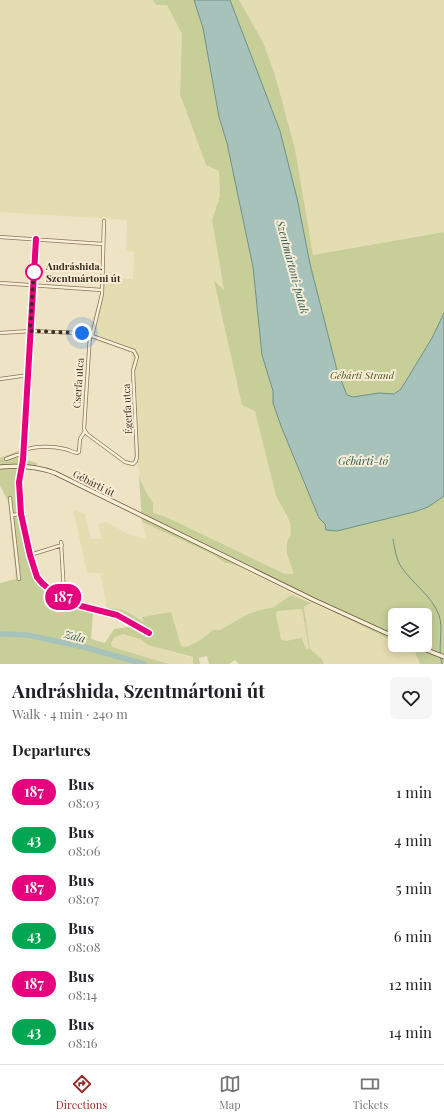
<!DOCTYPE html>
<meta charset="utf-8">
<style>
:root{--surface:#fff;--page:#f6f6f6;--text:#202124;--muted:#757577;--line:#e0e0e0;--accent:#9a2929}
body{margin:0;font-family:"Playfair Display",serif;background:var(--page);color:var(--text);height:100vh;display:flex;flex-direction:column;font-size:15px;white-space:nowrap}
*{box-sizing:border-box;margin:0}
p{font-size:13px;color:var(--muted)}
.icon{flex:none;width:22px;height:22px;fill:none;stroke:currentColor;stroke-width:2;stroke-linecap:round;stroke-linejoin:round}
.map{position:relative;height:664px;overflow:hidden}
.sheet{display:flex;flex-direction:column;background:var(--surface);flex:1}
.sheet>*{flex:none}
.badge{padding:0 8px;border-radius:13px;font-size:14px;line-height:26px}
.fabs{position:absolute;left:388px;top:608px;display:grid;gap:8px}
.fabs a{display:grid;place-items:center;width:44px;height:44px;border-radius:6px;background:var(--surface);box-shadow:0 2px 10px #0003;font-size:20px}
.you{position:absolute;width:20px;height:20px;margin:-10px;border:3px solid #fff;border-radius:50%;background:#1a73e8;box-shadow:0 0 0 6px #1a73e833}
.map>.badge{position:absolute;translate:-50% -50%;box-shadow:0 0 0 2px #fff}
h2{padding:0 12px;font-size:15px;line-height:36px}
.round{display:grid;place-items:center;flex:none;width:42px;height:42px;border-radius:6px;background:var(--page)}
.summary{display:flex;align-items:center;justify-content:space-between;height:68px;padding:0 12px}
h1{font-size:19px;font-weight:700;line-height:30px}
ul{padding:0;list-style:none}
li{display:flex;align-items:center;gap:12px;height:48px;padding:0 12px}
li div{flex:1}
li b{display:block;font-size:15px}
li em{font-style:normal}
li .badge{min-width:44px;font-weight:700;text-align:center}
.dock{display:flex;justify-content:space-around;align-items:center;height:56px;border-top:1px solid var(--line);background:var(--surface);font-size:11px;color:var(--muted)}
.dock a{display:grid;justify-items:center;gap:2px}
.dock .current{color:var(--accent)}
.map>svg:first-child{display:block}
.farmland{fill:#e5ddb2}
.green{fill:#c7ce98;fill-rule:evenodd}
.water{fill:#a6c2ba;stroke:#6d9188}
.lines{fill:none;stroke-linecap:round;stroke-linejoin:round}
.stream{stroke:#6d9188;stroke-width:1}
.river{stroke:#a6c2ba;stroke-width:5.5}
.street-casing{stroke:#8a745a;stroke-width:4}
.secondary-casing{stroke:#6c553d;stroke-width:5}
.street{stroke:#f9f0d8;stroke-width:2.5}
.secondary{stroke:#f9f0d8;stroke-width:3.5}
.line-casing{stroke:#fff;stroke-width:9}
.line{stroke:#e6007e;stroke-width:6}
.walk{stroke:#3a2c1f;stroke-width:4;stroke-dasharray:0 7.2}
.stop-dot{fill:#fff;stroke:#e6007e;stroke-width:2}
.labels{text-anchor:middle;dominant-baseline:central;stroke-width:4;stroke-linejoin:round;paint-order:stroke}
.stop-label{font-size:10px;font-weight:bold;fill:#3a2c1f;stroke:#f6edd4;text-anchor:start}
.park-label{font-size:10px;font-style:italic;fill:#4a5725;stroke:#f6edd4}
.street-label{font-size:10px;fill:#3a2c1f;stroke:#f6edd4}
.water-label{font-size:11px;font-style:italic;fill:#2e5a58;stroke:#f6edd4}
</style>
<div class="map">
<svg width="444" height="664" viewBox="0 0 444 664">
<rect width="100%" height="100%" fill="#efe3c5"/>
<path class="farmland" d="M0,0H153L156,5H167L182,34L180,94L219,171L220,196L212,220L224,290L215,280L255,411L276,496L290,523L291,535L286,543V550L295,574H285L164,516L153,513V503L145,490L139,476L140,473L134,455L131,369L132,353L86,338L101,293L102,277L133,279L134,252L126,251L127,220L0,212Z
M239,0H444V232L313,255L295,149L275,75L263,42Z
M73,509L85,514L91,539H101L99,524L106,522L128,534L146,539L142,522L212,554L225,563L237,565L287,591L375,632L395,642V645H401L415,652L420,664H324L322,659L310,649L304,606L310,604L291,595L274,607L260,610L248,614L220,631L213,630L199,641L186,647H183L142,617L143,622L126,611L119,609L107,608L100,573H87Z
M302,609L309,648L307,650L302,638L285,641L281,639L276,614L277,611Z
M123,634L131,635L140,639L148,645L193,658V664H169L112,647L111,642L114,638Z"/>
<path class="green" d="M153,0H194L203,28L219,117L227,143L253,267L262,355L273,391V403L281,426L319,518L325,524L337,531L414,512L428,507L444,496V664H420L415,652L401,645H425V615H395V642L237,565L225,563L212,554L142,522L139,476L145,490L153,503V513L164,516L285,574H294C290,560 281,547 291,535L290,523L287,516L276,496L255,411L242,405L214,280L224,290L212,220L220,196L219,171L206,165L180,94L182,34L167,5H156Z
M230,0H239L263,42L275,75L295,149L313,255L444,232V313L432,338L401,389L394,394L379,393L353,397L347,395L337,370L310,264L297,198L280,131Z
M26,448V460L37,463L36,470L23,469L22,472C21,499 29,564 47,584C53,591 76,602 85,605C95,609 108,607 118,609C127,610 135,617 143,622L142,617L171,612L181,646L186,647L199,641L213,630H220L248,614L260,610L274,607L291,595L311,603L304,607L310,649L322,659L324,664H239L235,660L229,664H209L207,656L199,658L200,664H193V657L148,645L140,639L123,634L114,638L111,643L112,647L169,664H0V583L16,579L8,501L0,486V458ZM302,609L309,648L307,650L305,646L302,638L285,641L281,639L276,614L277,611ZM93,612L117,616L135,626L114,629L105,643L91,639Z"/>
<path class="water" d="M194,0H230L280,131L297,198L310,264L337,370L347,395L353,397L379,393L394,394L401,389L432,338L444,313V496L428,507L414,512L337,531L326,530L325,524L319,518L281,426L273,403V391L262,355L253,267L227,143L219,117L203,28Z"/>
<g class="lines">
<path class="stream" d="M393,539C395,549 396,560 402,568C414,585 431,595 439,615C444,630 437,648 442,664"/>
<path class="river" d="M0,634L27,635L84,647L144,664"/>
<defs>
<path id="street" d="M0,237L103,244
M36,239L23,460L19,482L21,514L30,555L37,577L42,583L55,594L81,607L117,615L149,633
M0,283L102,290
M0,333L30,331L82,333C86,334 89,335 92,336L134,351L137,357L133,371L137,456L136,461L133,464L125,462L87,434L84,429L90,335
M92,336L102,294L104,221
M0,379L29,375
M24,450C36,446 52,446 65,449C69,450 73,452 77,453L79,452L80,439L85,431
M6,459L17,455L24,454
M10,498L19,579
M12,515L21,514
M61,542L64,592L63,598
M30,555L62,545"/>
<path id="secondary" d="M0,467C19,465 37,466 55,473L314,600L395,637
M414,645L444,657"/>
</defs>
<use href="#street" class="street-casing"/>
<use href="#secondary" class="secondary-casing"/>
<use href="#street" class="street"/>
<use href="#secondary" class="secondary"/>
</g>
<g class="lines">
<defs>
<path id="line" d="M36,239L23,460L19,482L21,514L30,555L37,577L42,583L55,594L81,606L117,615L149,633"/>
</defs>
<use href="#line" class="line-casing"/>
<use href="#line" class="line"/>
<path class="walk" d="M34,272V270L30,331L82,333"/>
</g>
<circle class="stop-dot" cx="34" cy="272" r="8"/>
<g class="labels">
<g class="stop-label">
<text x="46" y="266">Andráshida,<tspan x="46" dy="12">Szentmártoni út</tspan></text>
</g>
<g class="park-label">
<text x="362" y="375">Gébárti Strand</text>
</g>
<g class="street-label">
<text transform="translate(78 383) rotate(-86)">Cserfa utca</text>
<text transform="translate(127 409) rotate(-93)">Égerfa utca</text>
<text transform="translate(94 483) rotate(27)">Gébárti út</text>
</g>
<g class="water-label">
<text transform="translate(293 267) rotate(75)">Szentmártoni-patak</text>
<text x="363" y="460">Gébárti-tó</text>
<text transform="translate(75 636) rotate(14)">Zala</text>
</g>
</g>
</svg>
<div class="fabs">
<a><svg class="icon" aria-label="layers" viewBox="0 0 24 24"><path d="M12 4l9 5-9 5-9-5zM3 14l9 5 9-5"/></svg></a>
</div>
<div class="you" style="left:82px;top:333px"></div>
<b class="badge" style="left:63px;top:597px;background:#e6007e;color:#fff">187</b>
</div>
<section class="sheet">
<div class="summary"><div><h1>Andráshida, Szentmártoni út</h1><p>Walk · 4 min · 240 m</p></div><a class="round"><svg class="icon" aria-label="heart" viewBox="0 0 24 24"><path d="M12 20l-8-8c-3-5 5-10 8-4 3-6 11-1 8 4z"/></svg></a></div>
<h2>Departures</h2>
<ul>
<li><span class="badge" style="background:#e6007e;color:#fff">187</span><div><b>Bus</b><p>08:03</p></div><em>1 min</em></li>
<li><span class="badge" style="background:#00a651;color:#fff">43</span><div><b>Bus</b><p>08:06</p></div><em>4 min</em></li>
<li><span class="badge" style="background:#e6007e;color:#fff">187</span><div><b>Bus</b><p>08:07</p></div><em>5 min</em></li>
<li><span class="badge" style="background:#00a651;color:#fff">43</span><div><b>Bus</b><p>08:08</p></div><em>6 min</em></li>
<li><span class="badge" style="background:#e6007e;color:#fff">187</span><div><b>Bus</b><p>08:14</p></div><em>12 min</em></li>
<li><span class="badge" style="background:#00a651;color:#fff">43</span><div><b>Bus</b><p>08:16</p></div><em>14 min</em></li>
</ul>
</section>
<nav class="dock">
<a class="current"><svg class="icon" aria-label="directions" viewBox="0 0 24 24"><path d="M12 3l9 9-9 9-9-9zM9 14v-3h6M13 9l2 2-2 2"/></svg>Directions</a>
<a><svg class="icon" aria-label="map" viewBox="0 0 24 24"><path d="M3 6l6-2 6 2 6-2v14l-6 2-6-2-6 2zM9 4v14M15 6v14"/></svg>Map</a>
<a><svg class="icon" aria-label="tickets" viewBox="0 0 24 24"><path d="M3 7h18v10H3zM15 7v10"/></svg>Tickets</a>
</nav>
